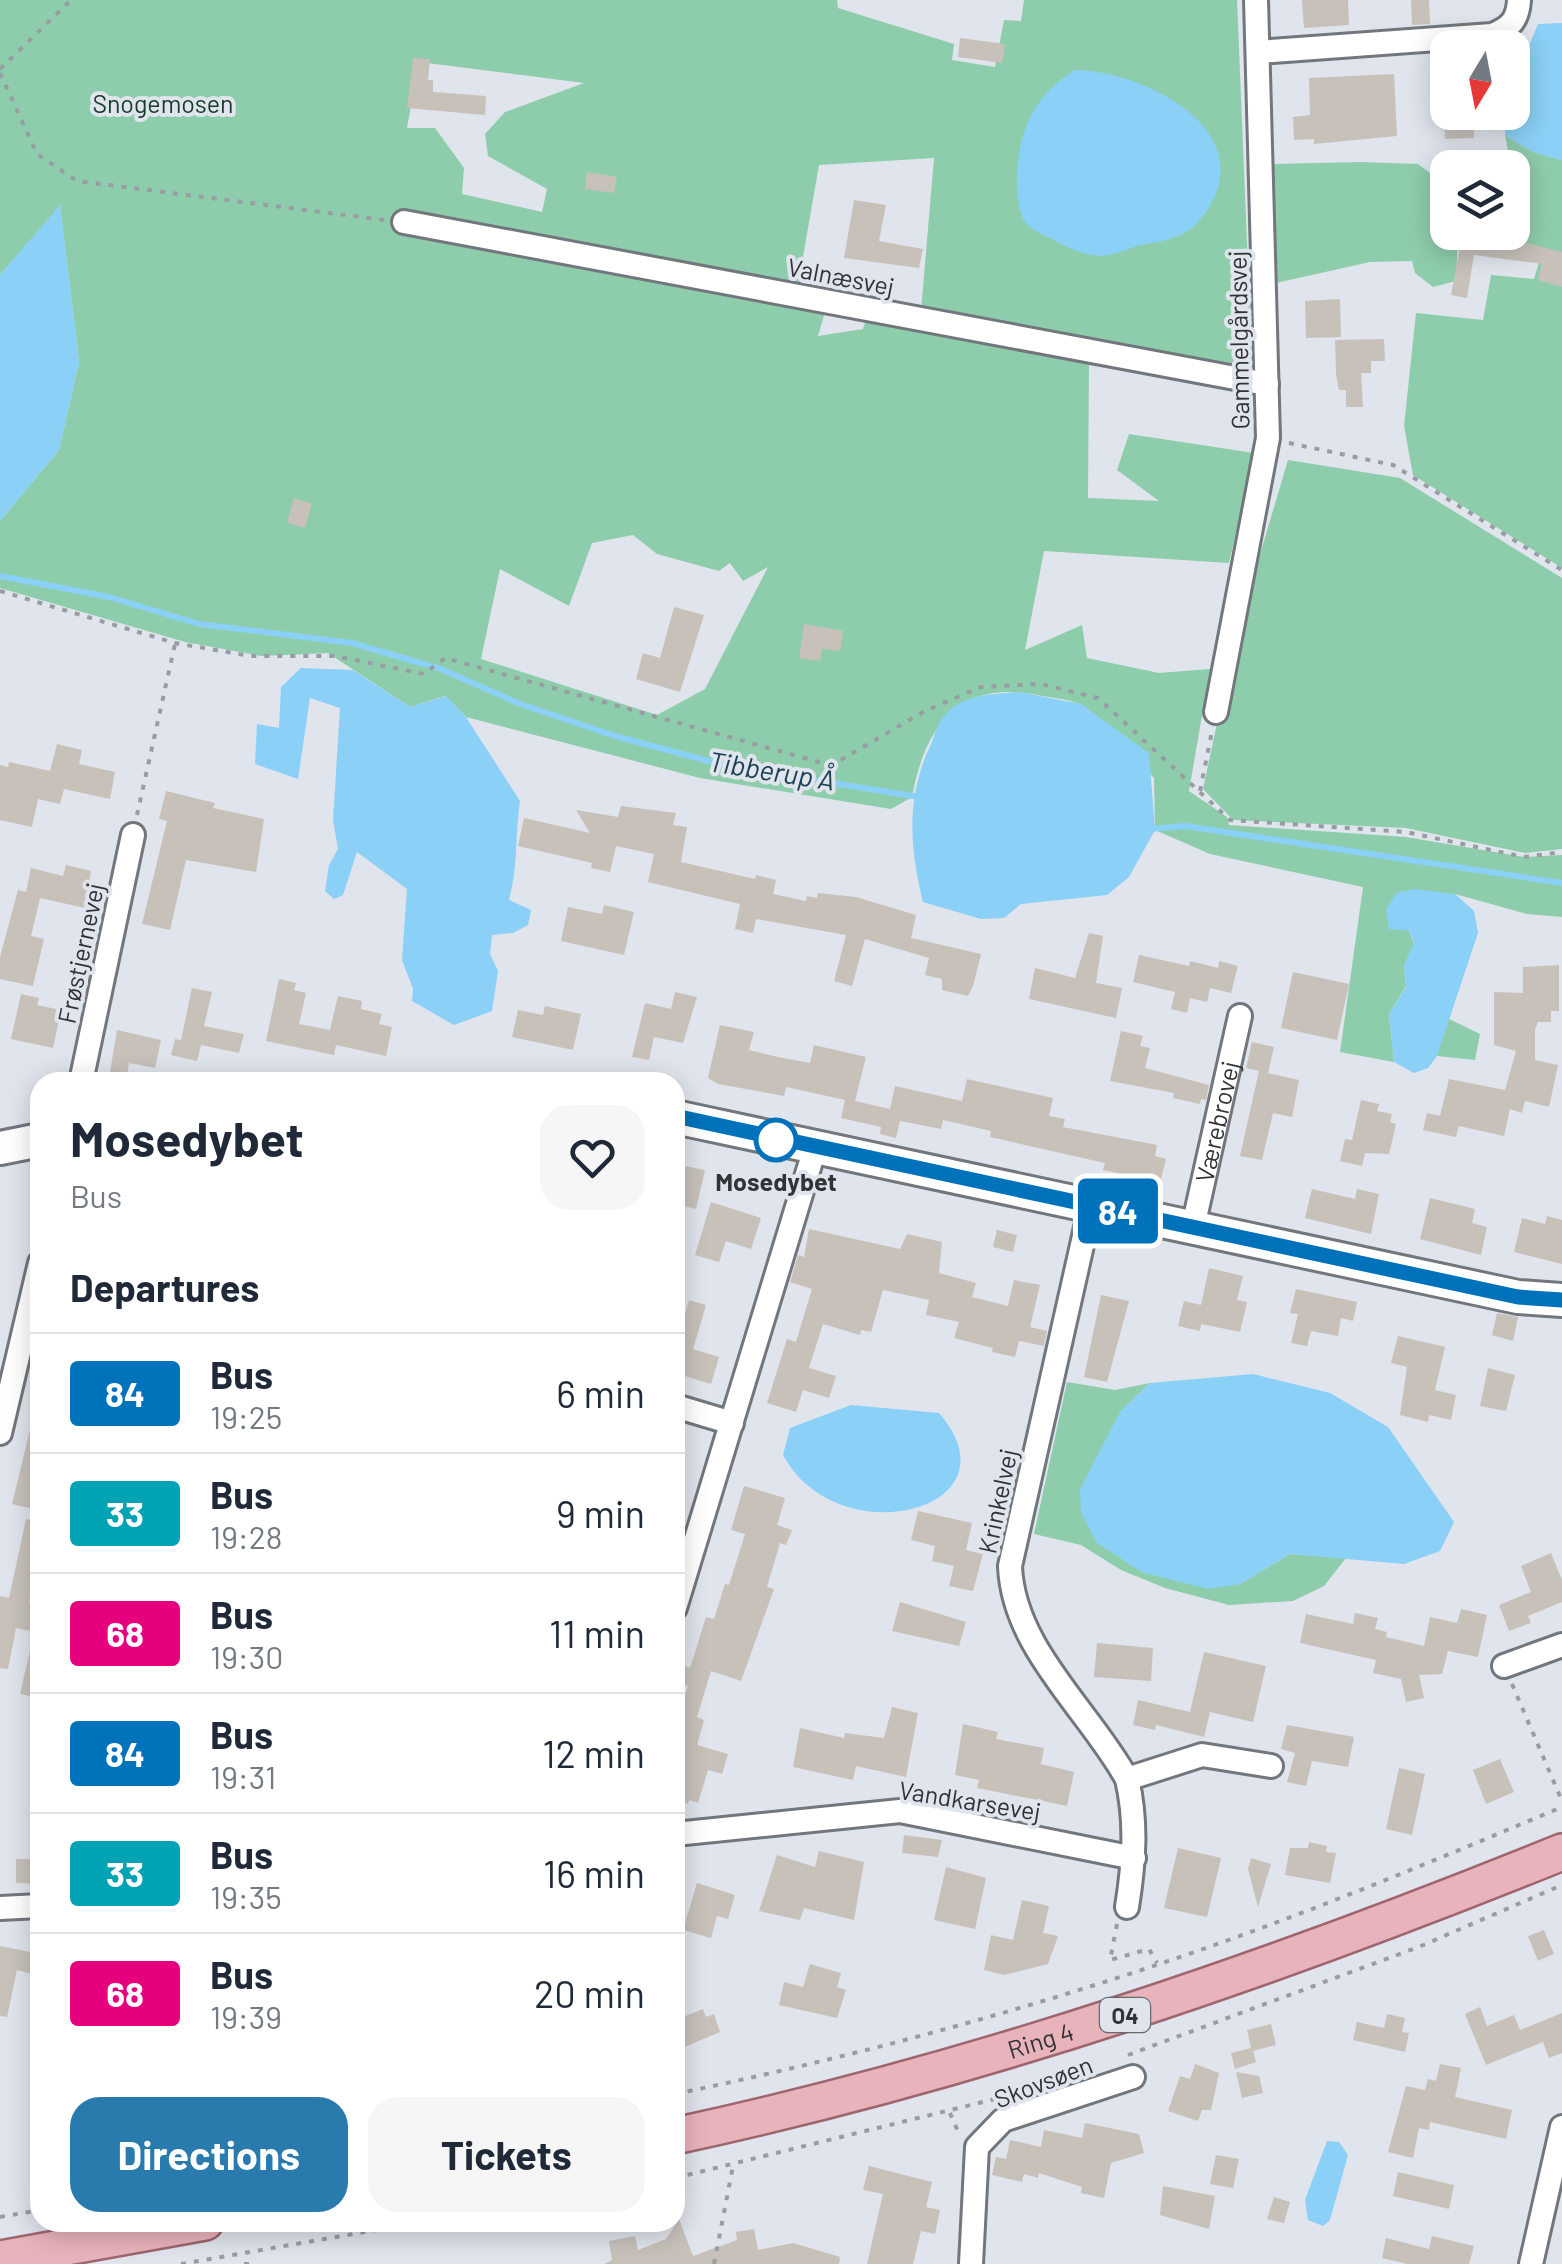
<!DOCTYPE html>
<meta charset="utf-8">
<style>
:root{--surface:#fff;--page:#f6f6f7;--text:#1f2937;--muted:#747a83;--line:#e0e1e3;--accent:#287bac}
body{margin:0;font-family:Barlow,sans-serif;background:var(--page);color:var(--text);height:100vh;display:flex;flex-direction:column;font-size:38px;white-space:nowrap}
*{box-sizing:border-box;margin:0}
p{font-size:32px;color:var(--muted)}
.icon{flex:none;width:55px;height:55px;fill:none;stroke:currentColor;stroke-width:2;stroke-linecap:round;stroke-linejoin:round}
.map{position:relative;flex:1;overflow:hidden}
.drawer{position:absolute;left:30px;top:1072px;width:655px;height:1160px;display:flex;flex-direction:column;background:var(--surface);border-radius:30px;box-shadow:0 5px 25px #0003}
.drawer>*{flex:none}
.badge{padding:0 20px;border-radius:8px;font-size:35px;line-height:65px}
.needle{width:65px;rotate:190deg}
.controls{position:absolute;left:1430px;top:30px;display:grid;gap:20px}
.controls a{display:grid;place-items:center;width:100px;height:100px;border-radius:20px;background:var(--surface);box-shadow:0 5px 25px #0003;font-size:50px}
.map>.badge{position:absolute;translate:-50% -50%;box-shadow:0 0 0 5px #fff}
h2{padding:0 40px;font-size:38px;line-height:90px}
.round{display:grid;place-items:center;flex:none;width:105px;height:105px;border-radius:30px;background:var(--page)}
.overview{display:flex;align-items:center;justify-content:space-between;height:170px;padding:0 40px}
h1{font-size:48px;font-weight:700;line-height:75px}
.cta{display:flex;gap:20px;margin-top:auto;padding:20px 40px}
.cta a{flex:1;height:115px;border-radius:30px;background:var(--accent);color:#fff;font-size:40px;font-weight:700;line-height:115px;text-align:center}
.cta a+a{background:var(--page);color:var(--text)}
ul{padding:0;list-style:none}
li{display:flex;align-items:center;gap:30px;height:120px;padding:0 40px;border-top:2px solid var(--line)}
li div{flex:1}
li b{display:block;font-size:38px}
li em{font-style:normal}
li .badge{min-width:110px;font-weight:700;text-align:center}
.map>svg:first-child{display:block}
.green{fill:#8ecdab;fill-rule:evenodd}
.water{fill:#8bd0f6}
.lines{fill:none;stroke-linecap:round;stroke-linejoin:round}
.stream{stroke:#8bd0f6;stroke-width:6}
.building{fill:#c7c1ba}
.street-casing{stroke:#72767d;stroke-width:28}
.secondary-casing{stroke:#72767d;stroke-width:38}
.primary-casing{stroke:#9e656e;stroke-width:40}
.path{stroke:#999ca2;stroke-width:4;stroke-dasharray:5 8;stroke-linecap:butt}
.street{stroke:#fff;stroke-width:22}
.secondary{stroke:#fff;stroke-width:32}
.primary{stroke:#e8b3ba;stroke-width:35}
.line-casing{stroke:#fff;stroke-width:22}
.line{stroke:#0072bc;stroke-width:15}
.stop-dot{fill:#fff;stroke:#0072bc;stroke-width:5}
.labels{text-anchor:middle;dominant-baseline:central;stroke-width:8;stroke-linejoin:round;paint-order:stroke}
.shield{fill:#e0e4ec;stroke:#66686d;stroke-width:2.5}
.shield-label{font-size:22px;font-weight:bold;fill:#313336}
.park-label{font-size:25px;fill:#153c2a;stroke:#e0e4ec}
.street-label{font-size:25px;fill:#313336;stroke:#e0e4ec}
.stop-label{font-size:25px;font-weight:bold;fill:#313336;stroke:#e0e4ec}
.water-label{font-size:28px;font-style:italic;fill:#1b4256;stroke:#e0e4ec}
</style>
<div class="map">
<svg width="1562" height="2264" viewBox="0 0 1562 2264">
<rect width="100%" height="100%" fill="#e0e4ec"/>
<path class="green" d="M0,0H837L838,8L954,44L952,60L995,67L1004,20L1021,21L1024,0H1237L1252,363L1242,373L1092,349L1089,364L1088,498L1159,501L1117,470L1129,434L1254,453L1229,563L1044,551L1025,650L1082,625L1087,658L1159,673L1210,669L1189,791L1227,817L1229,825L1406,837L1524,857L1562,855V917L1527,914L1455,894L1409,931L1414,944L1404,966L1406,986L1389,1014L1394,1062L1340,1052L1363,887L1210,854L1155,830L1154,778C1132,756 1109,723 1083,706C1072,699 1051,698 1037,695C960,680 925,725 912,797L891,809L700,778L466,717L445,696L410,707L328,653L261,656L185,642L0,588V521L59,450L79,362L60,206L0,275ZM419,62L584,83L505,112L485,134L488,156L547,189L542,212L462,194L464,168L435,128H407ZM934,158L920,323L868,313L863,329L818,336L829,298L799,280L819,165ZM633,535L657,554L719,571L730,563L743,581L768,567L705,689L657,715L481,659L500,569L569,606L592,543Z
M1505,135L1533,152L1562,160V568L1413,475L1404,426L1416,313L1483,320L1491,275L1534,279L1542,252L1525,245Z
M1362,162L1418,164L1447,186L1448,232L1458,233L1456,281L1433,287L1415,273L1412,261L1370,262L1276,283L1271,164Z
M1288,460L1400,478L1562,578V849L1525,853L1406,828L1233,820L1203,789L1235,639Z
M1447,1018L1480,1034L1475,1060L1437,1056Z
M1067,1382L1115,1390L1150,1383L1120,1412L1240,1584L1290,1554L1346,1558L1324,1586L1293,1601L1229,1605L1165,1588L1121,1570L1081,1545L1034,1534Z"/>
<path class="water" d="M1562,23V160H1561L1533,152L1505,135L1506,113L1512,112L1513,64L1526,53L1538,24Z
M1075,70C1146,71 1266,133 1203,216C1185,240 1165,240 1137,246C1127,249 1118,254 1108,255C1090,258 1073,250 1057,242C1047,236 1032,231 1025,222C1018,211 1017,197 1017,185C1016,136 1032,96 1075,70Z
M60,205L79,362L59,450L0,521V275Z
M301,668L353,670L410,707L446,696L466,717L520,801C515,835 518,868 509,900L531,910L528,925L513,933L492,935L490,954L498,971L492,1011L454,1025L412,1001L413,989L402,960L407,889L357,852L343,895L334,899L325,891L329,865L338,849L333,820L340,708L310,698L298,779L255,764L257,724L279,728L281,687Z
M1019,692L1081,704L1149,753L1155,830L1129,877L1107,895L1021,904L1004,918L981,919L923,902C909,845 906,795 932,742C935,733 939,720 946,714C963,694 996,694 1019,692Z
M1415,889L1455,894L1474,911L1478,933L1437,1056L1428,1068L1414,1073L1394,1062L1389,1014L1406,987L1404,966L1414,943L1409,931L1389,929L1386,910L1396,893Z
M1253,1374L1330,1393L1388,1427L1454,1522L1440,1551L1404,1564L1290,1554L1240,1584L1208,1589L1141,1572L1096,1542L1081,1512L1080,1489L1120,1412L1150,1383Z
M851,1405L939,1413C1023,1510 838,1557 783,1455L790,1428Z
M1327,2141L1339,2142L1348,2155L1330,2220L1323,2226L1308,2220L1305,2200Z"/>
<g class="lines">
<path class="stream" d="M0,576L109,597L199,624L352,643L441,669L520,704L615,736L727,766L919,797
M1149,829L1185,826L1562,883"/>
</g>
<path class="building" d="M1302,0H1348L1349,25L1304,28Z
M1411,0H1429L1430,24L1412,25Z
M960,38L1005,44L1002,63L958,57Z
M413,58L430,59L428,80H433V92L486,96L485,115L407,108Z
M1394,74L1397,136L1314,144V139L1294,140L1293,117L1310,115L1309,78Z
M1451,112H1473L1474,138L1445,139L1444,115Z
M587,172L617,177L614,193L585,189Z
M854,200L886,205L879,241L923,249L919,268L844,258Z
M1462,237L1502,244L1503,237L1562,252V287L1538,280L1542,264L1474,255L1467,298L1451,295Z
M1340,299L1341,337L1306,338L1305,301Z
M1384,339L1385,361H1371V373H1361L1363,407H1346V390H1339L1336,374L1335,340Z
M294,498L312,504L305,528L287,523Z
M674,607L704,615L680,692L636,679L643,653L660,658Z
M804,624L843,631L840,651L822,649L820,661L799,658Z
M57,744L82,750L79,764L115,772L110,799L64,789L60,804L38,799L32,827L0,820V765L8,767L9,762L50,771Z
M166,791L215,803L213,808L264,819L256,872L186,860L170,930L142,924L167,821L159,819Z
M621,806L676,813L673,825L687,827L681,862L755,879L756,875L776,880L773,894L806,901L807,896L817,898L818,893L856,897L916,915L911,938L981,954L973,986L968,996L942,990V979L925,975L929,958L865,939L852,986L834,981L846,935L756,919L753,933L735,929L740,904L648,882L654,854L616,846L610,872L591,868L592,863L518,846L524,818L590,833L576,810L618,817Z
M66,865L91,871L85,908L40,898L31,936L44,939L33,986L0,979V957L18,890L26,892L31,868L63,876Z
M604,905L634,912L624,955L561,941L568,907L602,914Z
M1089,933L1103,936L1096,983L1122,988L1116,1018L1029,999L1035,968L1075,978Z
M1139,955L1189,966L1190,961L1218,968L1219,961L1238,966L1231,993L1210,988L1207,1002L1190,998L1187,1013L1171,1009L1175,992L1133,982Z
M1559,965V1011H1551V1022H1538L1535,1029V1060L1558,1065L1549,1107L1525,1101L1522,1113L1510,1109L1504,1136L1459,1126L1456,1137L1423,1130L1427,1113L1440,1116L1449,1079L1505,1090L1516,1051L1494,1045V992L1523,993V967Z
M1293,972L1349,984L1337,1040L1281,1028Z
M279,979L296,983L294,990L306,993L299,1024L330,1030L338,996L362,1001L361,1009L382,1014L379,1024L392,1027L386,1056L336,1045L334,1055L266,1041Z
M192,988L212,992L204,1026L244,1034L239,1053L201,1045L197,1061L171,1055L175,1039L181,1040Z
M675,992L697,997L683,1043L654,1037L649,1060L632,1057L645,1003L671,1009Z
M21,994L39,998L37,1005L61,1010L53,1048L11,1039Z
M545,1006L581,1014L573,1050L512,1037L518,1010L543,1015Z
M720,1025L754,1032L749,1050L778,1057L810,1063L814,1045L866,1057L855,1101L890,1109L895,1086L962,1101L967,1079L1053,1098L1049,1116L1065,1119L1063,1127L1157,1145L1155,1156L1166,1159L1160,1182L1103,1170L1105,1163L990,1137L991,1131L943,1120L941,1129L900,1121L896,1138L880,1134L881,1127L841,1118L845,1100L786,1087L784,1096L718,1084L708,1078Z
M117,1030L161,1040L155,1068L129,1063L127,1075L110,1072Z
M1121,1031L1143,1036L1140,1046L1150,1048L1145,1068L1209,1085L1206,1100L1201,1099L1200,1104L1173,1098L1174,1093L1110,1081Z
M1252,1042L1274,1047L1268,1073L1246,1068Z
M1259,1071L1299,1080L1292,1117L1273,1113L1262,1160L1240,1156Z
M1361,1100L1379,1104L1377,1111L1392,1114L1390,1122L1396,1124L1389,1154L1365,1153L1362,1166L1340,1161L1345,1139L1352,1140Z
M675,1164L705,1170L696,1209L675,1204Z
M1312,1189L1355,1199L1357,1189L1379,1194L1371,1234L1305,1218Z
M1430,1198L1475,1209L1472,1223L1487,1227L1481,1255L1420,1239Z
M711,1202L761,1218L751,1249L726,1241L719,1262L695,1255Z
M1547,1216L1562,1220V1264L1514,1252L1522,1218L1545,1224Z
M809,1229L900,1249L907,1234L942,1242L939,1273L976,1283L972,1297L1008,1306L1014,1280L1040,1285L1030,1327L1047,1331L1044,1346L1019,1341L1015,1357L992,1352L993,1348L954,1338L959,1322L926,1315L929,1300L883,1290L871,1332L861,1330L860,1335L823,1324L809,1368L836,1376L829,1398L803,1390L796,1412L767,1403L787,1339L796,1342L812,1289L790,1282L798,1255L804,1257Z
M997,1230L1017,1235L1013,1252L993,1247Z
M1209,1268L1243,1276L1237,1300L1247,1302L1240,1332L1201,1324L1200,1331L1178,1326L1184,1301L1201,1305Z
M1296,1289L1357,1302L1353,1321L1341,1318L1338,1336L1311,1331L1307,1346L1291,1343L1298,1314L1290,1313Z
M1101,1295L1129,1301L1107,1382L1084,1377Z
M689,1300L706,1305L693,1349L719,1357L711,1384L675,1373V1333L679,1334Z
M1497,1313L1518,1317L1513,1341L1492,1335Z
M1398,1336L1445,1347L1435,1390L1456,1395L1451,1420L1429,1415L1428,1422L1400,1415L1407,1367L1391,1363Z
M1488,1368L1515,1375L1506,1411L1480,1406Z
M34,1413L40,1414L37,1510L12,1504Z
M744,1486L785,1498L777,1525L792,1530L786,1545L780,1543L767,1587L774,1589L741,1681L711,1671L697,1717L704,1720L697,1745L728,1754L722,1774L708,1770L698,1803L689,1800L688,1804L675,1799V1729L688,1686L680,1683L685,1666L690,1668L706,1617L714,1619L725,1584L729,1585L745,1534L731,1530Z
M918,1511L972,1523L966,1550L983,1554L973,1591L949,1586L954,1566L932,1561L935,1546L911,1540Z
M26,1519L40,1522V1552L29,1602L40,1605V1633L16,1628L8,1669L0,1668V1596L9,1598Z
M1551,1553L1562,1580V1602L1528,1616L1531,1623L1509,1631L1499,1605L1531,1592L1521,1566Z
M900,1602L966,1622L959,1646L892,1631Z
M1461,1609L1487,1615L1478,1657L1448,1651L1442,1674L1419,1675L1424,1698L1406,1702L1401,1679L1373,1673L1376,1660L1300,1643L1306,1614L1353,1624L1355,1613L1378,1618L1375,1629L1387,1632L1386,1637L1424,1646L1430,1617L1457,1623Z
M33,1638L40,1639V1698L20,1694Z
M1097,1643L1153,1648L1151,1681L1094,1677Z
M1204,1652L1266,1666L1253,1722L1210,1712L1204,1737L1156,1725L1155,1730L1133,1725L1138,1700L1190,1712Z
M892,1707L918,1713L906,1777L856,1766L853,1780L793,1767L800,1728L844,1738L845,1733L884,1738Z
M963,1724L998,1732L996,1739L1044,1748L1041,1764L1074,1772L1067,1806L977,1788L979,1780L955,1775Z
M1287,1725L1354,1737L1348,1767L1312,1761L1306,1786L1287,1782L1295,1753L1281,1749Z
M1500,1759L1514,1792L1486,1804L1473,1770Z
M1399,1768L1425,1774L1412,1835L1386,1829Z
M904,1835L942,1840L938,1857L902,1853Z
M1309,1842L1327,1846L1326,1852L1336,1853L1330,1883L1285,1875L1290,1848H1308Z
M1178,1848L1221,1858L1207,1917L1164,1908Z
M819,1851L864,1862L854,1920L804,1908L800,1920L759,1911L777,1855L815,1867Z
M1251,1858L1271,1864L1258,1907L1248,1869Z
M16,1859H40V1884L16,1883Z
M946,1867L986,1878L975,1929L934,1920Z
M697,1883L735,1895L728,1919L717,1916L711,1938L683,1930Z
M1022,1900L1049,1906L1043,1933L1058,1936L1048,1964L1004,1975L984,1970L991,1935L1013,1940Z
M1544,1930L1554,1954L1538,1961L1528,1936Z
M0,1946L40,1954V1976L17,1970L7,2017L0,2016Z
M810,1964L841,1973L837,1987L846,1990L837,2018L779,2005L784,1982L803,1987Z
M1480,2007L1487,2026L1514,2015L1520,2030L1562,2013V2053L1549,2058L1543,2042L1486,2065L1465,2014Z
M703,2009L706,2017L714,2014L720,2032L675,2051V2020Z
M1387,2014L1405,2018L1402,2032L1409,2033L1405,2052L1353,2040L1357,2022L1384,2028Z
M1271,2024L1276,2045L1253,2051L1256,2062L1235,2069L1231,2053L1251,2048L1247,2030Z
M1195,2064L1219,2073L1211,2110H1202L1198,2121L1168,2111L1180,2076L1190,2079Z
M1440,2064L1461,2068L1455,2097L1512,2110L1506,2139L1430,2122L1429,2130L1419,2128L1413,2158L1388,2152L1406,2086L1425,2090L1428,2079L1436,2081Z
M1236,2072L1259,2076L1263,2093L1242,2098Z
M1085,2123L1139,2134L1144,2153L1111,2163L1104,2198L1081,2193L1082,2187L1039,2173L1038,2178L1024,2174L1022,2182L992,2175L996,2157L1006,2159L1010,2140L1041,2147L1044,2130L1082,2138Z
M1216,2155L1239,2159L1233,2188L1210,2184Z
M869,2166L932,2182L926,2207L940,2210L935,2234L921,2231L913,2264H867L883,2194L863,2190Z
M1398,2172L1454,2185L1449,2209L1393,2196Z
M1163,2186L1215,2196L1209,2229L1160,2215Z
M1274,2197L1290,2202L1284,2223L1267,2219Z
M679,2219L693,2256L737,2240L736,2232L754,2229L758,2250L793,2243L840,2257L839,2264H604L612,2260L609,2241L635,2236L638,2250L666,2239Z
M1432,2236L1474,2246L1469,2264H1407L1382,2258L1386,2238L1429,2249Z"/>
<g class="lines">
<defs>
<g id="street">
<path d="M1258,52L1492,35C1510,28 1518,20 1519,0"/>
<path d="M404,222L1267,384"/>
<path d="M1216,712L1268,438L1256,0"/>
<path d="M81,1082L133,835"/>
<path d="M1091,1205L1010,1566C1013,1648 1089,1710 1127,1779C1137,1822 1134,1863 1127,1907"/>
<path id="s1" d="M1193,1227L1240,1016"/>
<path d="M675,1406L732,1423"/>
<path d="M0,1433L40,1263"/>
<path d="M675,1608L815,1148"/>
<path d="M1504,1666L1562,1645"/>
<path d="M1127,1779L1202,1755L1271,1766"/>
<path d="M675,1834L900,1811L1134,1858"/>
<path d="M0,1908L40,1906"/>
<path d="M971,2264L977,2147L1003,2120L1133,2077"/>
<path d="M1531,2264L1562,2127"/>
</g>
<path id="secondary" d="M675,1117L1518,1297L1562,1300
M0,1148L40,1140"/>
<g id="primary">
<path id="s2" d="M675,2136C981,2070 1273,1969 1562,1852"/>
<path d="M0,2259L205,2222"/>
</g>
</defs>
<use href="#street" class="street-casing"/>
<use href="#secondary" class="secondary-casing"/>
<use href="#primary" class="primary-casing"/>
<path class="path" d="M0,69L71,0
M0,73L37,154L77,181L385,220
M1289,443L1393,465L1562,570
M0,591L175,643L250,656H335L424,674L445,658L819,762L839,761L925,711L981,687L1041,684L1098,698L1230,820L1406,832L1524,857L1562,852
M1200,791L1212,731
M137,815L175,644
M1512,1684L1562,1801
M1117,1924L1110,1960L1149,1949L1157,1963
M1128,2055L1421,1946L1562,1885
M675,2094C859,2056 1046,2005 1223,1942C1338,1901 1450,1854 1562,1807
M950,2113L960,2136
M675,2178L995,2099
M0,2217L40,2210
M181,2264L422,2222
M244,2264H253
M714,2264L733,2166"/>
<use href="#street" class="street"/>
<use href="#secondary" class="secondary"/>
<use href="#primary" class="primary"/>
</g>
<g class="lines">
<defs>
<path id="line" d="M675,1116L1518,1297L1562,1300"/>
</defs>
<use href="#line" class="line-casing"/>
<use href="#line" class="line"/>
</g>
<circle class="stop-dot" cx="776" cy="1140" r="20"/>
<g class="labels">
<rect class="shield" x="1100" y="1998" width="50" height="34" rx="8"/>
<g class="shield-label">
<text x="1125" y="2015">O4</text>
</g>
<g class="park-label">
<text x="163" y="103">Snogemosen</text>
</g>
<g class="street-label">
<text transform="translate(841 276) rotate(11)">Valnæsvej</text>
<text transform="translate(1238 340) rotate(-91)">Gammelgårdsvej</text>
<text transform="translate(80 953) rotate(-78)">Frøstjernevej</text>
<text stroke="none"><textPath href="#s1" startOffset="108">Værebrovej</textPath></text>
<text transform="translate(997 1501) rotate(-78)">Krinkelvej</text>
<text transform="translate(970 1800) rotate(9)">Vandkarsevej</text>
<text stroke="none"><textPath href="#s2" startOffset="378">Ring 4</textPath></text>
<text transform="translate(1043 2081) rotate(-21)">Skovsøen</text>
</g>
<g class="stop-label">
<text x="776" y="1181">Mosedybet</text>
</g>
<g class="water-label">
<text transform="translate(772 770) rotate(9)">Tibberup Å</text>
</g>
</g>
</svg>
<div class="controls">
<a><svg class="needle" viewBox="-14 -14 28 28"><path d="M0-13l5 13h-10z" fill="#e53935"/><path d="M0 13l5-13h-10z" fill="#747a83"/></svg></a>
<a><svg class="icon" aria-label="layers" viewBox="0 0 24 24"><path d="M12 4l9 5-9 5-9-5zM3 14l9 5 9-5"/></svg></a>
</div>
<b class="badge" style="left:1118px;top:1211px;background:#0072bc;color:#fff">84</b>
<section class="drawer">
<div class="overview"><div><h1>Mosedybet</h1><p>Bus</p></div><a class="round"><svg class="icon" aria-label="heart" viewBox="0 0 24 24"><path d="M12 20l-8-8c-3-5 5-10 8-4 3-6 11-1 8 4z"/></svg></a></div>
<h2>Departures</h2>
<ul>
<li><span class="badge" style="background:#0072bc;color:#fff">84</span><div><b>Bus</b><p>19:25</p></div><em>6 min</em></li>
<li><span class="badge" style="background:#00a3b4;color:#fff">33</span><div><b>Bus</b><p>19:28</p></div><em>9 min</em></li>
<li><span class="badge" style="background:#e6007e;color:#fff">68</span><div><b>Bus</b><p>19:30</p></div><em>11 min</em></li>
<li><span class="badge" style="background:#0072bc;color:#fff">84</span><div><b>Bus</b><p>19:31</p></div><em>12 min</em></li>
<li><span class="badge" style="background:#00a3b4;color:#fff">33</span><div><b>Bus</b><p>19:35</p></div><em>16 min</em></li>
<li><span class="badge" style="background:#e6007e;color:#fff">68</span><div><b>Bus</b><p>19:39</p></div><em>20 min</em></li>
</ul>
<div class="cta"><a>Directions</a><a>Tickets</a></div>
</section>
</div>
